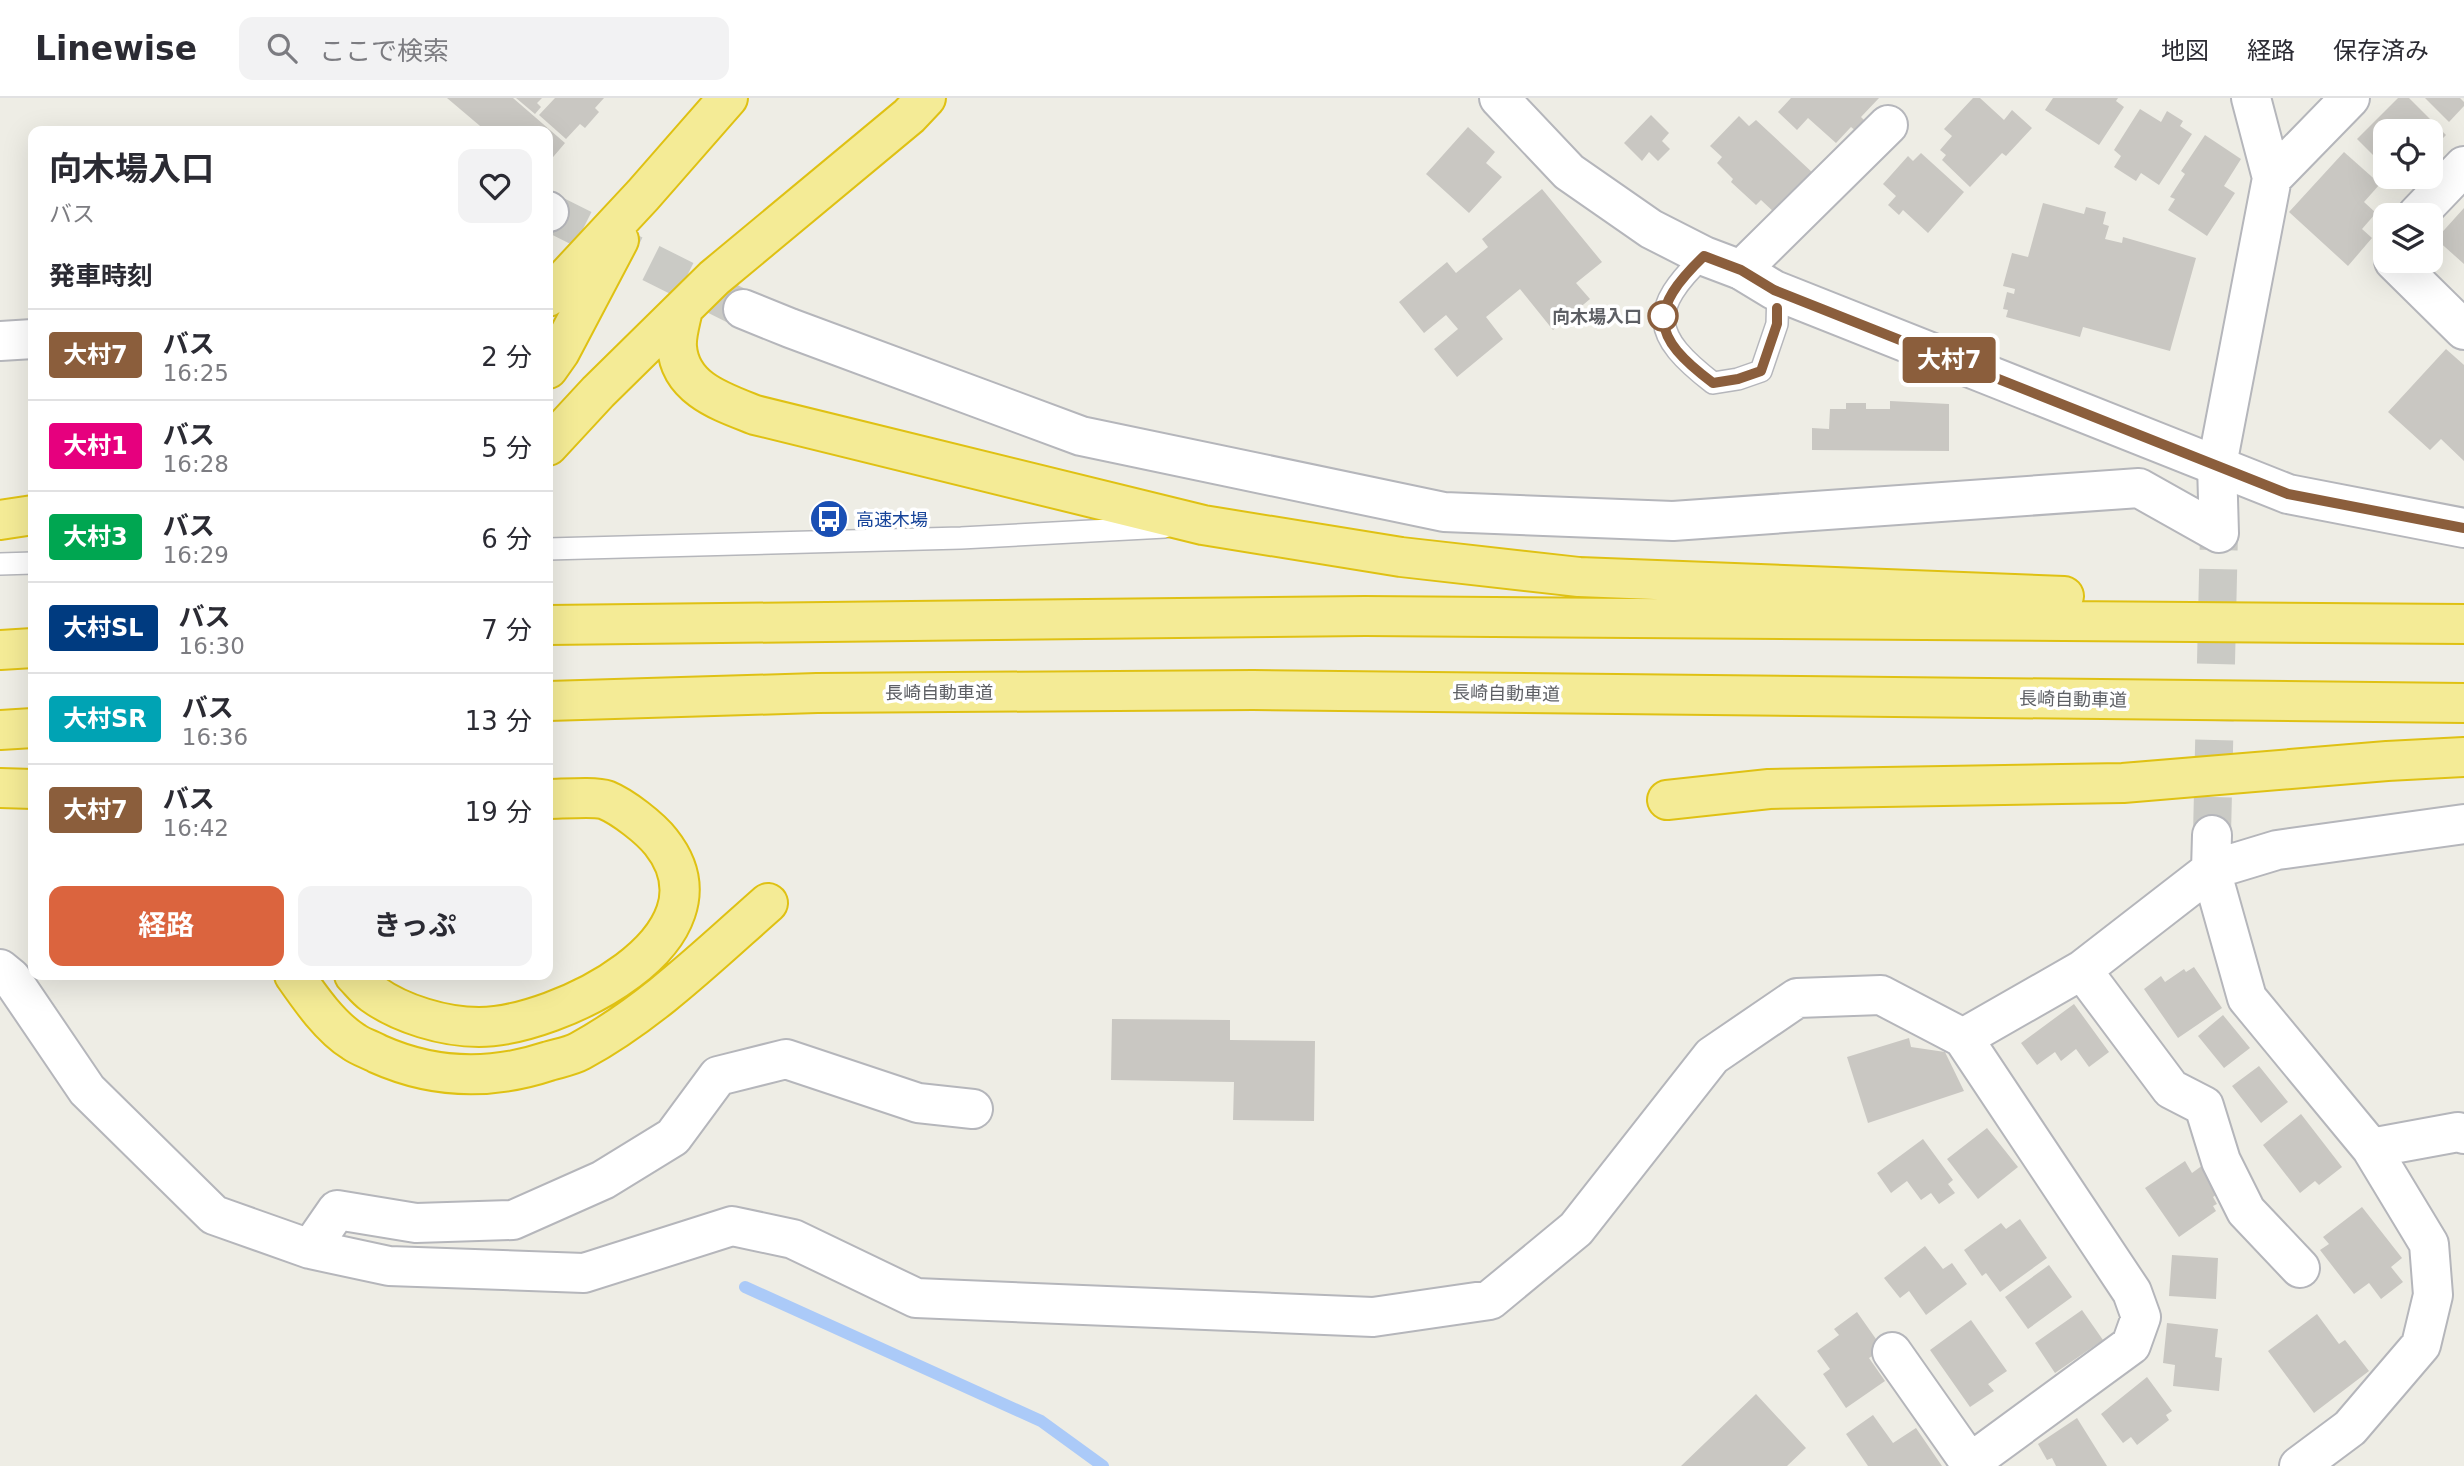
<!DOCTYPE html>
<html lang="ja">
<meta charset="utf-8">
<style>
:root{--surface:#fff;--page:#f2f2f3;--text:#2b2b33;--muted:#7c7c81;--line:#e1e1e2;--accent:#db643e}
body{margin:0;font-family:"DejaVu Sans","Noto Sans JP",sans-serif;background:var(--page);color:var(--text);height:100vh;display:flex;flex-direction:column;font-size:26px;white-space:nowrap}
*{box-sizing:border-box;margin:0}
p{font-size:23px;color:var(--muted)}
.icon{flex:none;width:38px;height:38px;fill:none;stroke:currentColor;stroke-width:2;stroke-linecap:round;stroke-linejoin:round}
.map{position:relative;flex:1;overflow:hidden}
.side{position:absolute;left:28px;top:28px;width:525px;height:854px;display:flex;flex-direction:column;background:var(--surface);border-radius:14px;box-shadow:0 7px 28px #0002}
.side>*{flex:none}
.badge{padding:0 14px;border-radius:5px;font-size:24px;line-height:46px}
.buttons{position:absolute;left:2373px;top:21px;display:grid;gap:14px}
.buttons a{display:grid;place-items:center;width:70px;height:70px;border-radius:14px;background:var(--surface);box-shadow:0 7px 28px #0002;font-size:35px}
.map>.badge{position:absolute;translate:-50% -50%;box-shadow:0 0 0 4px #fff}
h2{padding:0 21px;font-size:26px;line-height:63px}
.round{display:grid;place-items:center;flex:none;width:74px;height:74px;border-radius:14px;background:var(--page)}
.overview{display:flex;align-items:center;justify-content:space-between;height:119px;padding:0 21px}
h1{font-size:33px;font-weight:700;line-height:52px}
.primary-button{display:flex;gap:14px;margin-top:auto;padding:14px 21px}
.primary-button a{flex:1;height:80px;border-radius:14px;background:var(--accent);color:#fff;font-size:28px;font-weight:700;line-height:80px;text-align:center}
.primary-button a+a{background:var(--page);color:var(--text)}
ul{padding:0;list-style:none}
li{display:flex;align-items:center;gap:21px;height:91px;padding:0 21px;border-top:2px solid var(--line)}
li div{flex:1}
li b{display:block;font-size:26px}
li em{font-style:normal}
li .badge{min-width:77px;font-weight:700;text-align:center}
header{display:flex;align-items:center;gap:42px;box-sizing:border-box;height:98px;padding:0 35px;background:var(--surface);border-bottom:2px solid var(--line)}
header strong{font-size:33px}
nav{display:flex;gap:38px;margin-inline-start:auto;font-size:24px}
.search{width:490px;height:63px;background:var(--page);display:flex;align-items:center;gap:18px;box-sizing:border-box;padding:0 24px;border-radius:14px;color:var(--muted);font-size:26px}
.map>svg:first-child{display:block}
.lines{fill:none;stroke-linecap:round;stroke-linejoin:round}
.stream{stroke:#abcaf8;stroke-width:12}
.building{fill:#c9c7c2}
.minor-tunnel{stroke:#cacac5;stroke-width:38;stroke-dasharray:38 19;stroke-linecap:butt}
.service-casing{stroke:#b5b6bb;stroke-width:24}
.minor-casing{stroke:#b5b6bb;stroke-width:42}
.tertiary-casing{stroke:#b5b6bb;stroke-width:42}
.motorway-casing{stroke:#dfc113;stroke-width:42}
.service{stroke:#fff;stroke-width:21}
.minor{stroke:#fff;stroke-width:38}
.tertiary{stroke:#fff;stroke-width:38}
.motorway{stroke:#f4eb96;stroke-width:38}
.line-casing{stroke:#fff;stroke-width:16}
.line{stroke:#8b5e3c;stroke-width:10}
.stop-dot{fill:#fff;stroke:#8b5e3c;stroke-width:3.5}
.labels{text-anchor:middle;dominant-baseline:central;stroke-width:7;stroke-linejoin:round;paint-order:stroke}
.stop-label{font-size:18px;font-weight:bold;fill:#5d5f64;stroke:#fff;text-anchor:end}
.transit-label{font-size:18px;fill:#164399;stroke:#fff;text-anchor:start}
.street-label{font-size:18px;fill:#5d5f64;stroke:#fff}
</style>
<header>
<strong>Linewise</strong>
<div class="search"><svg class="icon" aria-label="search" viewBox="0 0 24 24"><circle cx="10" cy="10" r="6"/><path d="M15 15l6 6"/></svg>ここで検索</div>
<nav><a>地図</a><a>経路</a><a>保存済み</a></nav>
</header>
<div class="map">
<svg width="2464" height="1368" viewBox="0 0 2464 1368">
<rect width="100%" height="100%" fill="#eeede5"/>
<g class="lines">
<path class="stream" d="M745,1189L1041,1323L1103,1368"/>
</g>
<path class="building" d="M447,0H513L565,45L548,65V33H486Z
M516,0H542L537,5L541,9L535,16Z
M555,0H604L595,10L599,14L585,30L580,26L566,41L539,17Z
M1791,0H1879L1861,19L1865,23L1856,33L1851,29L1836,45L1808,20L1797,32L1778,14Z
M1973,0H1980L2004,22L2012,12L2032,30L2006,58L2002,55L1970,89L1942,62L1946,57L1940,52L1952,38L1944,31Z
M2053,0H2118L2116,3L2124,9L2099,47L2045,12Z
M2398,0H2409L2446,37L2431,52V33H2385V69L2357,41Z
M2425,0H2460L2464,4V8L2449,24Z
M2140,11L2161,24L2167,13L2183,23L2180,28L2192,36L2159,87L2141,75L2136,83L2114,69L2121,58L2114,52Z
M1651,17L1669,35L1662,43L1670,51L1658,63L1649,54L1642,63L1624,45Z
M1739,18L1749,28L1756,22L1814,76L1776,116L1761,102L1756,107L1731,84L1733,81L1717,65L1722,59L1710,48Z
M1468,29L1495,54L1486,65L1502,79L1469,115L1426,76Z
M2205,37L2241,61L2224,88L2235,95L2207,138L2168,112L2175,101L2170,99L2185,76L2181,73Z
M2344,54L2380,86L2364,104L2376,115L2362,131L2372,140L2348,168L2289,114Z
M1921,55L1964,94L1928,135L1903,112L1899,117L1888,107L1896,98L1883,86L1908,58L1913,63Z
M1542,91L1602,164L1576,185L1590,201L1553,232L1520,191L1486,219L1503,241L1457,279L1434,251L1458,231L1446,217L1424,235L1399,204L1447,164L1456,175L1488,149L1482,141Z
M2043,105L2084,116L2086,109L2106,114L2103,126L2109,128L2105,141L2122,145L2123,139L2196,160L2170,253L2083,229L2080,239L2006,219L2008,212L2003,211L2007,194L2014,196L2015,191L2003,188L2012,155L2028,159Z
M2464,110V166L2436,141Z
M2446,251L2464,267V363L2441,341L2430,352L2388,314Z
M1890,303L1949,306V353L1812,352V330L1829,331L1830,311H1846V305H1866V311H1890Z
M2194,869L2222,910L2178,940L2144,891L2161,878L2165,884L2184,871L2186,874Z
M2074,906L2109,954L2089,969L2076,951L2061,963L2055,954L2037,967L2021,945Z
M2223,917L2250,950L2224,970L2198,938Z
M1112,921L1230,922V942L1315,943L1314,1023L1233,1022L1234,984L1111,982Z
M1909,940L1911,949L1945,954L1964,993L1868,1025L1847,959Z
M2259,968L2288,1004L2261,1025L2232,988Z
M2301,1016L2342,1069L2319,1087L2315,1083L2300,1095L2263,1047Z
M1987,1030L2018,1069L1978,1101L1947,1061Z
M1923,1041L1953,1082L1948,1086L1955,1095L1939,1106L1931,1095L1921,1102L1907,1083L1891,1095L1877,1075Z
M2185,1063L2192,1075L2203,1067L2221,1093L2213,1099L2217,1106L2213,1108L2216,1113L2179,1139L2145,1090Z
M2362,1109L2402,1160L2391,1169L2403,1184L2381,1201L2369,1185L2354,1196L2320,1152L2329,1146L2323,1139Z
M2020,1121L2047,1160L2000,1194L1986,1175L1982,1178L1964,1152L2001,1125L2006,1131Z
M1925,1148L1943,1171L1952,1165L1967,1186L1926,1217L1909,1193L1900,1200L1884,1180Z
M2172,1157L2218,1160L2216,1201L2169,1198Z
M2049,1167L2072,1199L2028,1231L2005,1199Z
M2082,1212L2103,1242L2055,1275L2035,1245Z
M1857,1214L1883,1251L1869,1260L1885,1283L1846,1310L1823,1276L1830,1271L1817,1253L1839,1237L1834,1231Z
M2317,1216L2339,1246L2345,1242L2369,1273L2314,1315L2268,1253Z
M1971,1222L2007,1273L1988,1286L1994,1293L1970,1309L1930,1252Z
M2167,1225L2218,1231L2215,1259L2222,1260L2219,1293L2173,1288L2175,1267L2163,1265Z
M2147,1279L2172,1313L2166,1317L2169,1322L2137,1347L2131,1339L2123,1345L2101,1316Z
M1756,1296L1806,1350L1787,1368H1681Z
M1873,1317L1893,1345L1916,1330L1942,1368H1868L1846,1336Z
M2077,1320L2107,1368H2056L2052,1360L2047,1362L2038,1346Z"/>
<g class="lines">
<path class="minor-tunnel" d="M549,114L743,211
M2212,737L2219,435"/>
<defs>
<path id="service" d="M1704,158C1648,212 1651,237 1713,285L1738,281L1761,273L1777,226L1778,193
M548,451L961,440L1165,429
M0,466L33,465"/>
<path id="minor" d="M2272,80L2350,0
M548,113L549,114
M2417,117L2464,68
M2394,163L2464,232
M1741,172L1888,27
M743,211L790,230L1081,338L1444,414L1673,423L2139,390L2219,435
M0,243L33,241
M2219,435L2217,367L2272,80L2251,0
M2212,737L2211,772L2247,900L2371,1050L2429,1146L2433,1197L2421,1247L2350,1330L2299,1368
M0,871L11,880L87,992L214,1117L310,1151L389,1168L584,1175L732,1128L793,1141L916,1200L1373,1219L1490,1202L1576,1131L1712,958L1797,900L1881,897L1965,941
M2082,872L2171,991L2204,1008L2221,1063L2246,1113L2300,1170
M2371,1050L2458,1034L2464,1036
M310,1151L337,1112L416,1125L513,1122L603,1082L673,1039L718,978L786,961L918,1005L973,1011
M1892,1254L1970,1365L2131,1247L2141,1219L2132,1194L1963,940L2082,872L2211,772L2277,752L2464,726"/>
<path id="tertiary" d="M1499,0L1569,74L1651,131L1704,158L1741,172L1774,192L2288,396L2464,430"/>
<path id="motorway" d="M548,199L643,97L728,0
M683,211C681,222 676,237 677,249C680,291 722,304 755,317L1203,427L1401,459L1579,479L2064,498
M548,271L560,254L619,142
M548,348L598,294L714,180L909,18L926,0
M0,422L33,417
M548,527L1365,518L2464,526
M0,552L33,550
M548,603L817,595L1253,592L2464,605
M0,632L33,630
M0,690L33,691
M1667,702L1769,691L2123,685L2387,663L2464,659
M294,877C310,900 330,929 354,944C361,949 371,952 378,956C434,981 492,982 549,963C559,960 571,958 580,953C650,915 709,857 768,805
M354,877C360,883 366,891 373,896C401,916 444,929 479,929C556,929 738,841 661,744C650,730 623,709 606,702C595,698 561,701 548,701"/>
</defs>
<use href="#service" class="service-casing"/>
<use href="#minor" class="minor-casing"/>
<use href="#tertiary" class="tertiary-casing"/>
<use href="#motorway" class="motorway-casing"/>
<use href="#service" class="service"/>
<use href="#minor" class="minor"/>
<use href="#tertiary" class="tertiary"/>
<use href="#motorway" class="motorway"/>
</g>
<g class="lines">
<defs>
<path id="line" d="M1777,210V226L1761,273L1738,281L1713,285C1650,238 1648,212 1704,158L1741,172L1774,192L2288,396L2464,430"/>
</defs>
<use href="#line" class="line-casing"/>
<use href="#line" class="line"/>
</g>
<defs>
<symbol id="bus-disc" viewBox="-11 -11 22 22"><circle r="9.5" fill="#1a4fb4" stroke="#fff"/><path d="M-5-6H5V4H4V6H2V4H-2V6H-4V4H-5ZM-3.5-4V0h7V-4ZM-3.5 1.2v1.5H-2V1.2ZM2 1.2v1.5H3.5V1.2Z" fill="#fff"/></symbol>
</defs>
<g fill-rule="evenodd">
<use href="#bus-disc" x="807" y="399" width="44" height="44"/>
</g>
<circle class="stop-dot" cx="1663" cy="218" r="14"/>
<g class="labels">
<g class="stop-label">
<text x="1642" y="218">向木場入口</text>
</g>
<g class="transit-label">
<text x="856" y="421">高速木場</text>
</g>
<g class="street-label">
<text x="939" y="594">長崎自動車道</text>
<text transform="translate(1506 595) rotate(1)">長崎自動車道</text>
<text transform="translate(2073 601) rotate(1)">長崎自動車道</text>
</g>
</g>
</svg>
<div class="buttons">
<a><svg class="icon" aria-label="locate" viewBox="0 0 24 24"><circle cx="12" cy="12" r="6"/><path d="M12 2v4M12 18v4M2 12h4M18 12h4"/></svg></a>
<a><svg class="icon" aria-label="layers" viewBox="0 0 24 24"><path d="M12 4l9 5-9 5-9-5zM3 14l9 5 9-5"/></svg></a>
</div>
<b class="badge" style="left:1949px;top:262px;background:#8b5e3c;color:#fff">大村7</b>
<section class="side">
<div class="overview"><div><h1>向木場入口</h1><p>バス</p></div><a class="round"><svg class="icon" aria-label="heart" viewBox="0 0 24 24"><path d="M12 20l-8-8c-3-5 5-10 8-4 3-6 11-1 8 4z"/></svg></a></div>
<h2>発車時刻</h2>
<ul>
<li><span class="badge" style="background:#8b5e3c;color:#fff">大村7</span><div><b>バス</b><p>16:25</p></div><em>2 分</em></li>
<li><span class="badge" style="background:#e6007e;color:#fff">大村1</span><div><b>バス</b><p>16:28</p></div><em>5 分</em></li>
<li><span class="badge" style="background:#00a651;color:#fff">大村3</span><div><b>バス</b><p>16:29</p></div><em>6 分</em></li>
<li><span class="badge" style="background:#003b80;color:#fff">大村SL</span><div><b>バス</b><p>16:30</p></div><em>7 分</em></li>
<li><span class="badge" style="background:#00a3b4;color:#fff">大村SR</span><div><b>バス</b><p>16:36</p></div><em>13 分</em></li>
<li><span class="badge" style="background:#8b5e3c;color:#fff">大村7</span><div><b>バス</b><p>16:42</p></div><em>19 分</em></li>
</ul>
<div class="primary-button"><a>経路</a><a>きっぷ</a></div>
</section>
</div>
